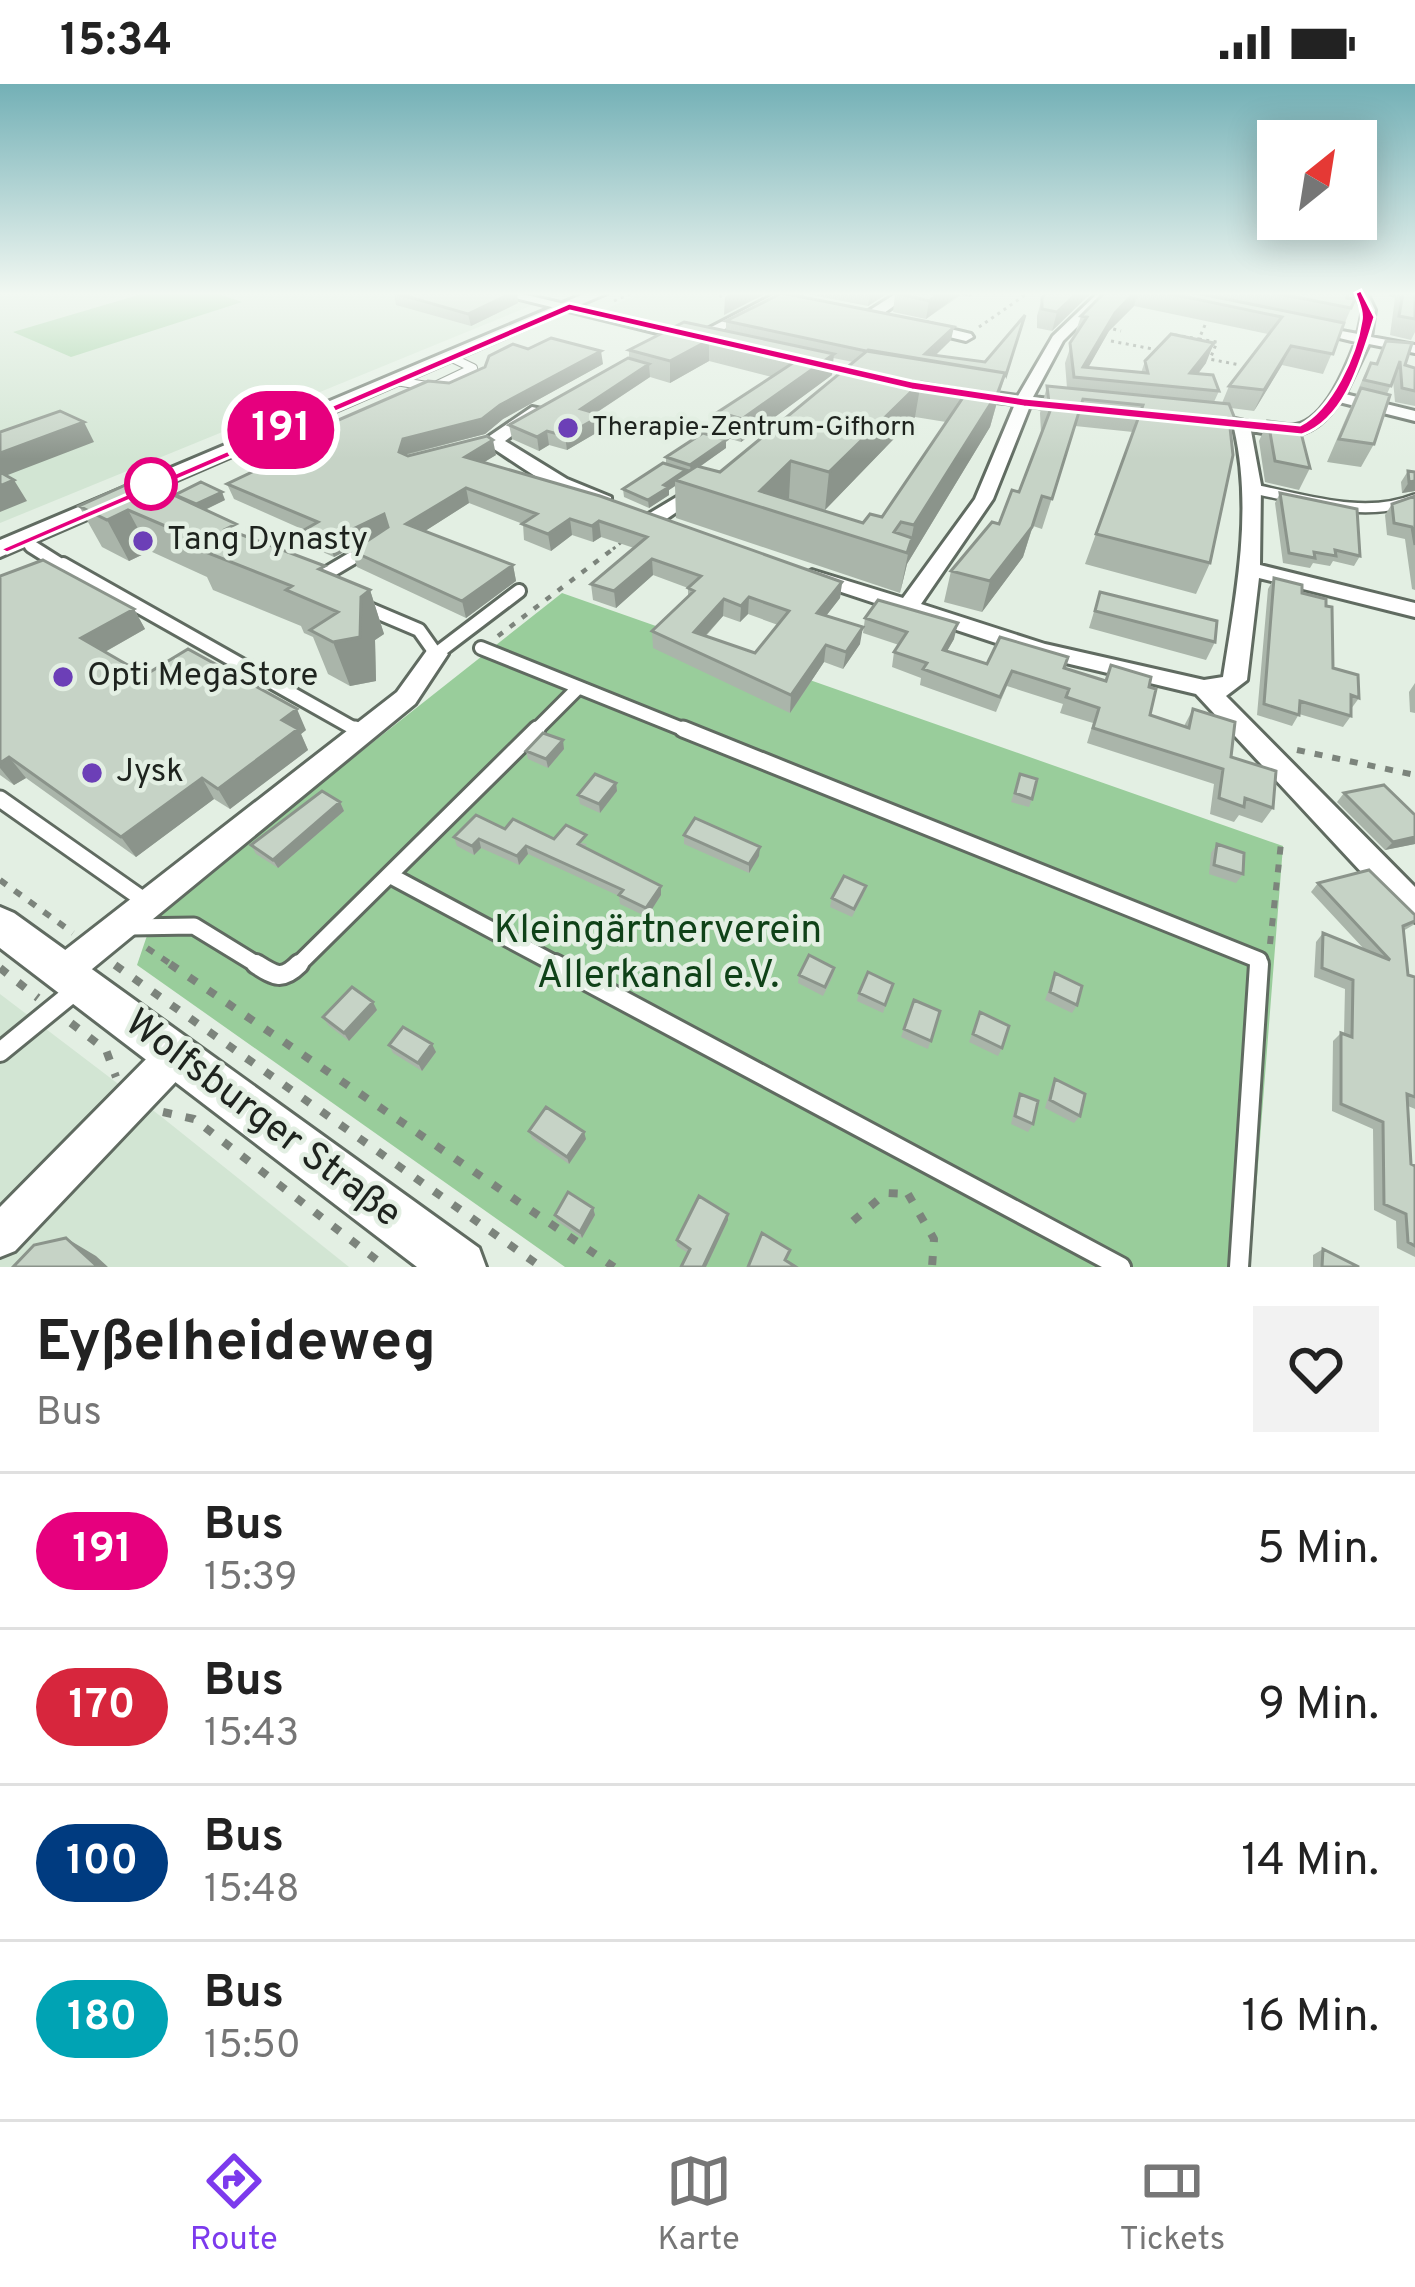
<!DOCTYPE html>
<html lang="de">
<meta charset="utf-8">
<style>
:root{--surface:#fff;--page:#f2f2f2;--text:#222;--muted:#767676;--line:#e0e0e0;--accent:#7c3aed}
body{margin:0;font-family:Overpass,sans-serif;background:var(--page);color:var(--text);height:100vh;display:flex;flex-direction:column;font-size:45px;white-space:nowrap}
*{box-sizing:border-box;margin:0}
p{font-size:39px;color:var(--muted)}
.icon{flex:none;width:66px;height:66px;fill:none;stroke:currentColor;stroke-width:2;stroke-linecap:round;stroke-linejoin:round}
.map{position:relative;height:1183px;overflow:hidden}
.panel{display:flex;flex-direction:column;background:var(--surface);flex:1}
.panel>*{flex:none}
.badge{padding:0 24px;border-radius:39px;font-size:42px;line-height:78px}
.needle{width:78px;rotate:30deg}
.fabs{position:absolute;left:1257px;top:36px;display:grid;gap:24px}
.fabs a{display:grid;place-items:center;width:120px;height:120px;border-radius:0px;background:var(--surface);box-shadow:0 6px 30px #0003;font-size:60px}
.map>.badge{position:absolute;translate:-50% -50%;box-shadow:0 0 0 6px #fff}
.round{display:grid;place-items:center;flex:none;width:126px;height:126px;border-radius:0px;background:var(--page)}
.overview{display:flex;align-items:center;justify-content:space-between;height:204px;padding:0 36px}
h1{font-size:57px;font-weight:700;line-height:90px}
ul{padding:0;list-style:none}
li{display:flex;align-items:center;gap:36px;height:156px;padding:0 36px;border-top:3px solid var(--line)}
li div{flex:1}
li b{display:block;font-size:45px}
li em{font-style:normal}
li .badge{min-width:132px;font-weight:700;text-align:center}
.status{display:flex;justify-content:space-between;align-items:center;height:84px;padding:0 60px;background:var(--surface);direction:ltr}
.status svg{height:33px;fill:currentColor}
.tabs{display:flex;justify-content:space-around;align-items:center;height:168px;border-top:3px solid var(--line);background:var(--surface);font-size:33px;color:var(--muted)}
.tabs a{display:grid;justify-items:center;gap:6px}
.tabs .current{color:var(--accent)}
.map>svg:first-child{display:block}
.built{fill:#d2e5d3}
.green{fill:#99cd9b}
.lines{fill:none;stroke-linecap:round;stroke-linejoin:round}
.service-far4-casing{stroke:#606b61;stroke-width:10}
.service-far3-casing{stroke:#606b61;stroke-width:14}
.service-far2-casing{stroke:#606b61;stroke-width:18}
.service-far1-casing{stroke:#606b61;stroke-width:21}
.service-casing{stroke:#606b61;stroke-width:24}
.minor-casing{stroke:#606b61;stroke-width:6}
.tertiary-casing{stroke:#606b61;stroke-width:6}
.path-far3{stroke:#7c847c;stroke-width:3;stroke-dasharray:3 4.5;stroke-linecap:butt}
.path-far2{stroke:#7c847c;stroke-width:4.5;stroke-dasharray:6 9;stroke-linecap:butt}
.path-far1{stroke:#7c847c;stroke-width:6;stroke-dasharray:8 10;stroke-linecap:butt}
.path{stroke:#7c847c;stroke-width:8;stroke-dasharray:9 14;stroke-linecap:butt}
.service-far4{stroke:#fff;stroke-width:8}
.service-far3{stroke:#fff;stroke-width:9}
.service-far2{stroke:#fff;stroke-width:12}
.service-far1{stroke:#fff;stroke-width:15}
.service{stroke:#fff;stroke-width:18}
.minor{fill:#fff;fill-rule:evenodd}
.tertiary{fill:#fff;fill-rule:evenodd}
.wall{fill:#aab5aa;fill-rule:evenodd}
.shaded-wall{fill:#8b948b}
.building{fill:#c6d3c6;stroke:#8b948b;stroke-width:3;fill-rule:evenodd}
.line{fill:#e6007e;stroke:#fff;stroke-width:3}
.poi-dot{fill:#6c3fb7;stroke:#e3efe3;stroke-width:4.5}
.stop-dot{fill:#fff;stroke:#e6007e;stroke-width:6}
.labels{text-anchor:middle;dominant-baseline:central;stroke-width:9;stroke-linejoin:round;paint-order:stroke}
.far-poi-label{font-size:27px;fill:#1e231e;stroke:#e3efe3;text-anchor:start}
.poi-label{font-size:33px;fill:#1e231e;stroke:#e3efe3;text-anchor:start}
.near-park-label{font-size:39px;fill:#0f4218;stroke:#e3efe3}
.near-street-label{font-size:39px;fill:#1e231e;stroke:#e3efe3}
</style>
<div class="status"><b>15:34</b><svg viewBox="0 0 49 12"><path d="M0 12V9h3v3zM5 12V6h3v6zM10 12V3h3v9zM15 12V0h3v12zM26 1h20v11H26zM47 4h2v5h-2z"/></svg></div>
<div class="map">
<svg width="1415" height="1183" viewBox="0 0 1415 1183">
<rect width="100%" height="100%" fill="#e3efe3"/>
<path class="built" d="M0,209H562L0,439Z
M640,209H699L755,222L694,248L606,225Z
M0,910L163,1034L349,1183H0Z"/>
<path class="green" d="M145,209H216L242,218L71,273L13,248Z
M562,509L1283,762L1250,1183H565L137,881L154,831Z"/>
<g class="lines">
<defs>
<path id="service-far4" d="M396,297L433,303L473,284L452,274"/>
<path id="service-far3" d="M1249,404C1302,414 1363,436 1415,415
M22,456L36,465"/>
<path id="service-far2" d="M31,462L61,481
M63,480L360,648
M317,495L366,466
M367,524L419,546L436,570L519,507
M481,564L690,648
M534,648L578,604"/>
<path id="service-far1" d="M355,645L362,649
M683,645L1259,876V883
M0,715L148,819
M391,792L561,883
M131,843L194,842L261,883
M296,883L537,645"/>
<path id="service" d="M256,880C275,892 282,897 299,880
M555,880L1121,1183
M0,968L76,906
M1239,1183L1259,880"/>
<path id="minor" d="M495,209H518L696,251L777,209H793L698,259Z
M897,209H912L877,234H867V228Z
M1098,209H1111L1063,257L1033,313L1075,318L1083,323L1075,328L1030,322L993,415L921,520L1045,560L1204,596L1223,593C1236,510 1253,427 1234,344L1221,339L1229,334C1249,337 1275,346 1296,341C1326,335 1346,284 1356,258L1302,245L1309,241L1358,250L1363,226L1355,209H1367L1375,226L1371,253L1415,261V269L1369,260L1345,310L1415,327V337L1339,318C1313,356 1293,354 1251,347L1261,401L1260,481L1415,519V533L1259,494L1247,596L1226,612L1415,803V838L1404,834L1196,610L1032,571L805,496L802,492L812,486L903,514L975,415L1015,320L967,315L959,310L967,305L1018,312L1053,252Z
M925,239L971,250L973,253L966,257L920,246L918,243Z
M532,323L546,326L505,357L567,395L611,413V421C575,424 518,380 488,361V353Z
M700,399L706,400V408L659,440H645V432Z
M436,562L448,570L415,620L75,899L63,903L51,899L46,888L51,877L397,608L428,565Z
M175,954L188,959L193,972L188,985L15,1167L0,1173V1123L162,959Z"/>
<path id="tertiary" d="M586,209H607L0,473V456Z
M0,823L14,829L479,1164L486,1183H417L0,864Z"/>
</defs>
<use href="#service-far4" class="service-far4-casing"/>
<use href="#service-far3" class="service-far3-casing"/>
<use href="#service-far2" class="service-far2-casing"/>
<use href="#service-far1" class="service-far1-casing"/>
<use href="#service" class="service-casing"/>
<use href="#minor" class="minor-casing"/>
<use href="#tertiary" class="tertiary-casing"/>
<path class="path-far3" d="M712,209L726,214
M614,217L631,209
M1205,241L1199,255L1217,258L1210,275
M979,243L1028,209
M1106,243L1121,247
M1175,251L1199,255
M1111,257L1158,266
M1204,274L1240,281
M613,465L623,457"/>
<path class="path-far2" d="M498,552L617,462"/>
<path class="path-far1" d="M1297,666L1415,691
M0,796L73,849
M1270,860L1281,759
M147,864L175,883"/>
<path class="path" d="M170,880L614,1183
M115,881L541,1183
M0,884L38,914
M71,939L106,966L116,993
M163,1028L194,1035L386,1183
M908,1110L934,1155L932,1183
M853,1137L886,1109L908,1110"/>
<use href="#service-far4" class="service-far4"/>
<use href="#service-far3" class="service-far3"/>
<use href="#service-far2" class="service-far2"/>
<use href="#service-far1" class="service-far1"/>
<use href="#service" class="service"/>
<use href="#minor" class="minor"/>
<use href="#tertiary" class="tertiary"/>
</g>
<path class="wall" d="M394,209H517L518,219L471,242L396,221Z
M802,209H888L868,222Z
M974,209L970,213L961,211L926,235L893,228L895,210Z
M1043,209H1091L1052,247L1037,244V232L1042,214L1046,210Z
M1104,209H1348L1347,214L1355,215L1323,290L1282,281L1254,327L1231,324L1235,335L1230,347L1210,479L1196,510L1085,480L1133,348L1075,342L1042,445L1033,442L1023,473L982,528L944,518L951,487L999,440L1019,408L1041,349L1040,329L1047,302L1067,304L1065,279L1081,232ZM1134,222L1268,250L1229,302L1222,319L1214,318L1219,307L1198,290L1206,279L1145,277L1141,289L1088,283L1109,247Z
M1389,209H1415V248L1411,256L1390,251L1395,214L1388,212Z
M726,237L951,256L936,271L985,278L1022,244L1001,305L990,343L907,480L900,509L676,434L675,402L669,406V411L649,424L624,413L623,405L666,380V373L726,364L699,382L720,388L853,278L833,274L832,291L741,358L717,351L718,328L772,293L709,277L670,299L650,293L596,329L602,331L603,345L567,366L549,361L539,367L512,355L509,341L629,275V266L726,247ZM915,333L946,338L882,433L863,439L788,416L825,426Z
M1386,257L1405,281L1415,284V322L1395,318L1393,296L1387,310L1374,360L1361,383L1327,378L1364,292L1371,279L1376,280Z
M603,280L503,335L485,350L406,371H496L484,378L842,498L840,514L826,532L860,560L843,585L824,578L790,629L653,564L652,547L688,513V504L653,491L616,524L593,516L591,500L634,464L601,453L593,458L572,451L551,467L524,456L523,440L469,419L425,447L513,481L516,497L466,534L357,483L352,467L370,455L334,473L309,462L304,446L234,415L227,400L263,382L258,369L449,299ZM748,530L778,541L755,569L706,552L723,532L740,538Z
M1268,337L1310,384L1299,406L1265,398L1259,357Z
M1408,387L1415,407L1402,409L1401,398Z
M1280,409L1360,472L1354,482L1333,477L1330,482L1313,479L1310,484L1283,479L1275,419Z
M1415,412V506L1412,505L1405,455L1387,451L1385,431L1392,420Z
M225,416L205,426L240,450L370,506L384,550L375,556L376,597L350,602L328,590L313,553L304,549L301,542L213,506L207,493L150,467L129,477L102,463L79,422Z
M0,492L134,525L145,545L105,568L145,591L306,646L301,650L308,666L230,725L214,715L136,773L26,694L14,701L0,691Z
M1274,494L1302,509L1333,584L1359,614L1351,625V632L1343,643L1299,630L1292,642L1257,631L1268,505Z
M1100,508L1215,558L1206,576L1089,544Z
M865,534L954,555L947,567L987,580L1064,584L1105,596L1111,581L1149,603L1150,631L1184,642L1193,625L1273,724L1262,739L1239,731L1234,738L1210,730L1214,700L1087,659L1093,639L1060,629L1063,620L1007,602L996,628L920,601L921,594L892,583L894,568L899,561L863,549Z
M1415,599V629L1410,628L1409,608Z
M564,665L548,684L528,675L526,667Z
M1020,690L1032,715L1029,723L1011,718Z
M616,699L617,707L600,729L580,720L578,711Z
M1344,709L1415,760L1385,766L1337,718Z
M340,718L344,727L278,784L256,770L251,761Z
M505,745L587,760L584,763L661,802V811L647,833L620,820L619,812L528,770L519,781L481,764L474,771L457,762L454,753Z
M684,751L759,772L749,789L684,760Z
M1217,760L1243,790L1236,799L1209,790L1211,769Z
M1318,799L1415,840L1403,847L1408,891L1415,893V1025L1408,1022L1411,1080L1415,1082V1173L1397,1164L1396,1137L1374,1126L1373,1045L1332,1027L1333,957L1341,949L1344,950L1345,905L1314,893L1316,858L1323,849L1364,865L1311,808Z
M864,810L852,833L830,823L832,814Z
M834,884L833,892L823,912L798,899L799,891Z
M1055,889L1077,921L1072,929L1045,916Z
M893,900L883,929L857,917L859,909Z
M914,916L940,927L928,965L901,953Z
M377,926L349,957L328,941L323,933Z
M980,928L1002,964L998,972L969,958Z
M389,961L436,968L422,987L393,969Z
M1055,995L1080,1032L1074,1039L1045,1024L1051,1003Z
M1020,1010L1033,1040L1028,1048L1011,1040L1016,1018Z
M529,1047L586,1055L569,1080L532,1054Z
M593,1124L595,1131L582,1154L557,1137L555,1131Z
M728,1130V1136L706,1183H681L688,1169L677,1162V1156Z
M1323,1165L1359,1183H1313V1171Z"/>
<path class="shaded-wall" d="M512,209H517L518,219L471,242L468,230Z
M732,209H767L724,231L725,213Z
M870,209H888L868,222Z
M940,209H961L926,235L929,217Z
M1077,209H1091L1052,247L1057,228Z
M1134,209H1138L1134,222L1109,247L1083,293V283L1115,229Z
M954,243L951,256L927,279L925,270Z
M709,256V277L670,299V277Z
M1214,259L1206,279L1187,304L1190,289Z
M1291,262L1282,281L1254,327L1264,306Z
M601,267L603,280L503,335L485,350L407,370L403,383L399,368L403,355Z
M834,270L832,291L741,358L742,335Z
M649,280L650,293L582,338L581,325Z
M1005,289L990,343L907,480L900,509L914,441Z
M921,298L915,333L825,426L829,388Z
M602,331L603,345L567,366L565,352Z
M84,338L94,358L0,394V369Z
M547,347L549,361L539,367L537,353Z
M493,356L496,371L468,388L465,373Z
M726,356V364L691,389L690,381Z
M791,377L789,414L776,428L760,407Z
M686,386V394L675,396V402L669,406V411L649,424L648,416L664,401Z
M14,396L27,417L0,428V402Z
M1415,397V407L1402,409L1409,398Z
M466,404L469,419L411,456L406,440Z
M222,408L225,416L200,428L196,420Z
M1042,412L1023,473L982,528L990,497Z
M128,426L150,467L129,477L107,436Z
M384,430L388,446L334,473L328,457Z
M570,435L572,451L551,467L548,450Z
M599,437L601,453L593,458L592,442Z
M652,475L653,491L616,524L614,507Z
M513,481L516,497L466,534L462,517Z
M842,498L840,514L815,546L817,529Z
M370,506L384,550L375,556L376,597L350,602L333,558L361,513Z
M749,513L748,530L740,538L741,522Z
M724,515L723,532L694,564V548Z
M134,525L145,545L94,574L81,554Z
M958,539L954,555L939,581L943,566Z
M863,543L860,560L843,585L846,568Z
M826,561L824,578L790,629L791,611Z
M297,625L306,646L301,650L308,666L230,725L218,705L282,636Z
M563,656L564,665L548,684L546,675Z
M9,673L26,694L14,701L0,684V679Z
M202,694L214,715L136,773L121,753Z
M616,699L617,707L600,729L599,720Z
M340,718L344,727L278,784L273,776Z
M1415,753V760L1385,766L1393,758Z
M479,755L481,764L474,771L472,762Z
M526,762L528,770L519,781L517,772Z
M760,763L759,772L749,789V780Z
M661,802V811L647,833L646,824Z
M373,918L377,926L349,957L344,949Z
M432,960L436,968L422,987L418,979Z
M584,1048L586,1055L569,1080L567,1073Z
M593,1124L595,1131L582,1154L580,1148Z
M728,1130V1136L706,1183H703Z
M66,1154L96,1172L108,1183H98Z"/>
<path class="building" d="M395,209H512L468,230Z
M782,209L954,243L925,270L985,278L1025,231L1006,291L1005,289L866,267L726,237Z
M896,209H940L929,217Z
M1046,209H1077L1057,228L1042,225V214Z
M1104,209H1134L1115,229L1083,283L1148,289L1145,277L1171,250L1214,259L1190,289L1213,291L1219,307L1074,293L1070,259L1087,233L1081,232Z
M1167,209H1196L1344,239L1333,270L1291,262L1264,306L1229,302L1282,233Z
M1275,209H1348L1347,214L1355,215L1351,224Z
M1403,209H1415V235L1399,232Z
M684,238L834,270L742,335L718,328L796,277L709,256L670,277L629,266Z
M551,254L601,267L500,321L482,335L403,355L399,368L408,372L487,352L493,356L465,373L600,412L842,498L817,529L863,543L846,568L826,561L791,611L652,547L694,507L688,504L701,492L652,475L614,507L591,500L647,453L599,437L592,442L570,435L548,450L522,440L537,430L466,404L406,440L513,481L462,517L352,467L388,443L384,430L328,457L304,446L318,438L227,400L277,376L258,369L299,349L304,351L428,297L449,299L485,283L489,272L513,260L528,265ZM749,513L789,527L755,569L694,548L724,515L741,522Z
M1386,257L1412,259L1405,281L1415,284V307L1402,304L1400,277L1391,302L1364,296L1371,279L1377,280Z
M868,266L1005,289L998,308L914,441L901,438L894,448L912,454L907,469L675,396L697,382L720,388ZM921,298L968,306L882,433L870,430L863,439L760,407L791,377L829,388Z
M628,274L649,280L581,325L602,331L565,352L547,347L537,353L509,341Z
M1047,302L1229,320L1235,335L1229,334L1233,371L1210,479L1096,450L1143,321L1083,315L1052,415L1042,412L1032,443L990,497L951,487L992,438L999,440L1012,406L1019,408L1050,327Z
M1361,304L1390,311L1374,360L1339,355Z
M60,327L84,338L0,369V348Z
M1268,337L1299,341L1310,384L1275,377Z
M703,349L726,356L690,381L666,373Z
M663,379L686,386L664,401L669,403L648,416L623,405Z
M1408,387L1415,388V397L1409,398Z
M0,388L14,396L0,402Z
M139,395L236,440L226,445L325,482L319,485L370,506L361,513L360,553L333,558L310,546L338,528L286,506L292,502L193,463L203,458L128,426L107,436L79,422Z
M201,398L222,408L196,420L175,411Z
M1280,409L1357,425L1360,472L1335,466L1336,472L1314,468L1315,474L1289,469Z
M1415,412V461L1412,443L1394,439L1392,420Z
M43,476L134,525L81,554L145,591L188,565L297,625L282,636L298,645L218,705L202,694L121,753L9,673L0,679V492Z
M1274,494L1302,501V509L1326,515V522L1332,523L1333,584L1358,591L1359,614L1351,611V632L1300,617L1299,631L1264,620Z
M1100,508L1217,537L1215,558L1095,527Z
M878,516L958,539L943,566L987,580L1000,553L1068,573L1064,584L1106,597L1111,581L1151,593L1149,603L1156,605L1150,631L1189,644L1193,625L1235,638L1231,673L1276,687L1273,724L1245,714L1244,723L1219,714L1223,685L1093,644L1099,624L1066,613L1069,605L1012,587L1000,613L923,585L927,579L894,568L907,548L865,534Z
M543,649L563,656L546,675L526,667Z
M595,690L616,699L599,720L578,711Z
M1020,690L1037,695L1032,715L1015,709Z
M1384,701L1415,731V753L1393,758L1344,709Z
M322,707L340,718L273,776L251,761Z
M476,731L505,745L513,735L554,755L566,741L586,751L578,760L661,802L646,824L619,811L623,806L526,762L517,772L479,755L472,762L454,753Z
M695,734L760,763L749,780L684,751Z
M1217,760L1244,769L1243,790L1214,781Z
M1369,786L1415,831V837L1403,842L1408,891L1415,893V1013L1407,1010L1411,1080L1415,1082V1162L1408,1158L1406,1130L1384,1120L1383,1038L1341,1020V949L1352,953L1353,896L1322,884L1323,849L1390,876L1318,799Z
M844,792L866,802L854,825L832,814Z
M809,871L834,884L825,903L799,891Z
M868,888L893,900L885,921L859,909Z
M1055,889L1082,902L1077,921L1050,908Z
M352,903L373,918L344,949L323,933Z
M914,916L940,927L931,957L904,945Z
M980,928L1009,942L1002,964L973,950Z
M403,943L432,960L418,979L389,961Z
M1055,995L1085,1010L1080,1032L1050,1016Z
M1020,1010L1038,1017L1033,1040L1015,1032Z
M546,1023L584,1048L567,1073L529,1047Z
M568,1108L593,1124L580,1148L555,1131Z
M699,1112L728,1130L703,1183H681L690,1165L677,1156Z
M762,1149L790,1166L785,1176L796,1183H748Z
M66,1154L98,1183H13L34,1161Z
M1323,1165L1359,1183H1322Z"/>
<linearGradient id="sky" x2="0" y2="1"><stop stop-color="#73b0b6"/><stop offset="0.56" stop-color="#f2f8f2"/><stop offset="1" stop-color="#f2f8f2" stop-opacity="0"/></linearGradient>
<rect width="1415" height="375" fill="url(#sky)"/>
<path class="line" d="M1361,206L1375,233C1362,274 1347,335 1302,351L1024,323L912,306L570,227L7,469L0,465L569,219L912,297L1024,314L1300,341C1331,325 1356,271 1361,237C1363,228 1358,218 1355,209Z"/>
<g class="poi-dot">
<circle cx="568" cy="344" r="12"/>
<circle cx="143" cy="457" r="12"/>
<circle cx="63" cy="593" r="12"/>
<circle cx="92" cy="689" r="12"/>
</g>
<circle class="stop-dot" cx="151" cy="400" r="24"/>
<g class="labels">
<g class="far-poi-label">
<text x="592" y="344">Therapie-Zentrum-Gifhorn</text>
</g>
<g class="poi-label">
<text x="167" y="457">Tang Dynasty</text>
<text x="87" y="593">Opti MegaStore</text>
<text x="116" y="689">Jysk</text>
</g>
<g class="near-park-label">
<text x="658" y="848">Kleingärtnerverein<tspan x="658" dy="45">Allerkanal e.V.</tspan></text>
</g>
<g class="near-street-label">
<text transform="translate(262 1036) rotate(37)">Wolfsburger Straße</text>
</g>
</g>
</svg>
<div class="fabs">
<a><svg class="needle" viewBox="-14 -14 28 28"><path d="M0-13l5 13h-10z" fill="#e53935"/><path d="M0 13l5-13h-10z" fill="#767676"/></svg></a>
</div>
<b class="badge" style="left:281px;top:346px;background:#e6007e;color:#fff">191</b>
</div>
<section class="panel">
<div class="overview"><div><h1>Eyßelheideweg</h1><p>Bus</p></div><a class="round"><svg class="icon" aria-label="heart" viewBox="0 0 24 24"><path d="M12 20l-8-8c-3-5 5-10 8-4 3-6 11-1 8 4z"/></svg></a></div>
<ul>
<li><span class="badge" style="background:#e6007e;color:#fff">191</span><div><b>Bus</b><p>15:39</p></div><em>5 Min.</em></li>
<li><span class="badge" style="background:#d7263d;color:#fff">170</span><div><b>Bus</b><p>15:43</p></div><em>9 Min.</em></li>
<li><span class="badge" style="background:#003b80;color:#fff">100</span><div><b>Bus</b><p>15:48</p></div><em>14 Min.</em></li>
<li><span class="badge" style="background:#00a3b4;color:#fff">180</span><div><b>Bus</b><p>15:50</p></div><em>16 Min.</em></li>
</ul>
</section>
<nav class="tabs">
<a class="current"><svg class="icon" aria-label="directions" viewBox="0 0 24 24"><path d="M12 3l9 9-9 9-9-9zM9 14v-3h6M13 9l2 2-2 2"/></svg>Route</a>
<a><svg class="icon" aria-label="map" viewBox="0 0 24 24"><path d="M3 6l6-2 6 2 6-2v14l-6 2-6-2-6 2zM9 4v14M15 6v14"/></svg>Karte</a>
<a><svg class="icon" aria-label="tickets" viewBox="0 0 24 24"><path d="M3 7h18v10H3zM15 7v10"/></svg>Tickets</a>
</nav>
